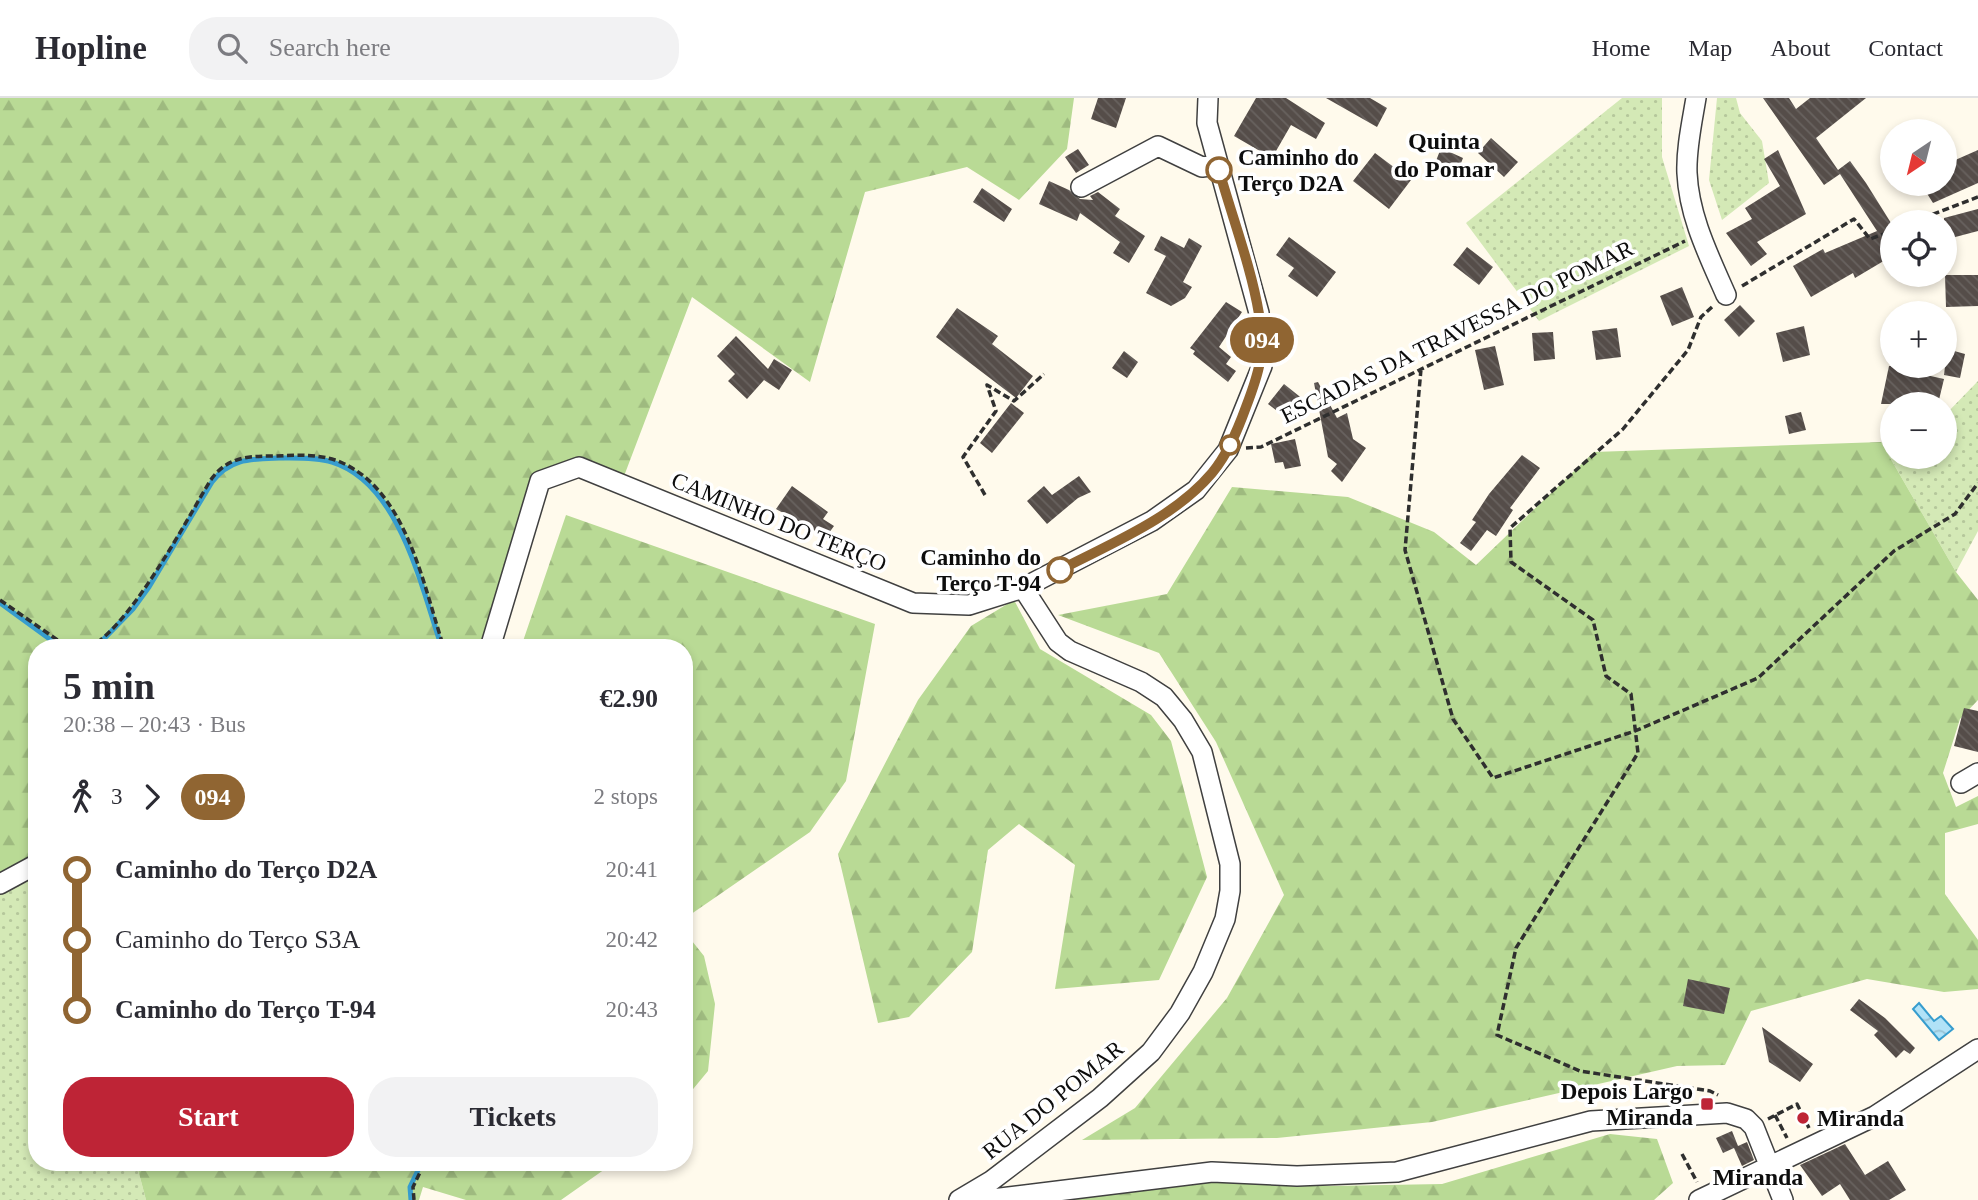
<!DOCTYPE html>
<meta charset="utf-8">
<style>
:root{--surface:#fff;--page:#f2f2f3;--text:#2b2b33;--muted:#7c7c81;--line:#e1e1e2;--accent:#be2436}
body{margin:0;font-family:Georgia,serif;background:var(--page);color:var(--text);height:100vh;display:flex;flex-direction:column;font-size:26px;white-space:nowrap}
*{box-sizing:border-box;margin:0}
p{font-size:23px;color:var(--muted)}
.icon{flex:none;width:38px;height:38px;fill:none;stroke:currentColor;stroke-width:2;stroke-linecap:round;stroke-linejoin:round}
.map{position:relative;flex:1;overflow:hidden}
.sheet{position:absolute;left:28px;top:541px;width:665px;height:532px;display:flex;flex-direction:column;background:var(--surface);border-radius:28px;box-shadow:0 4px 10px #0003}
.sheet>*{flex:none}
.badge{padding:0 14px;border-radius:23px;font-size:24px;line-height:46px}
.needle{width:46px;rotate:215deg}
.fabs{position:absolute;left:1880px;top:21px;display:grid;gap:14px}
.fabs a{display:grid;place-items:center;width:77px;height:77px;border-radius:50%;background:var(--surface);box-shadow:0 4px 10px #0003;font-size:35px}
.map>.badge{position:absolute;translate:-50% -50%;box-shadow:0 0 0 4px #fff}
.legs{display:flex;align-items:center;gap:10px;height:77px;padding:0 35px;font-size:23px}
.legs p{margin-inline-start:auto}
.summary{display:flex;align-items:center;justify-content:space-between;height:119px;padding:0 35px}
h1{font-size:38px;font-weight:700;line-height:52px}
.action{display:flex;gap:14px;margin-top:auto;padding:14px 35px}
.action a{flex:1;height:80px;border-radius:28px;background:var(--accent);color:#fff;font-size:28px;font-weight:700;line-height:80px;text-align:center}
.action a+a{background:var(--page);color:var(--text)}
ul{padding:0 35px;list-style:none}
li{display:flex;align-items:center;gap:24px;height:70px;font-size:26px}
li i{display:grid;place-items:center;width:10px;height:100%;margin:0 9px;background:currentColor}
li i::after{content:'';width:18px;height:18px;margin:-9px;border:5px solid;border-radius:50%;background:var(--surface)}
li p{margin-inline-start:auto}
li:first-child i{background:linear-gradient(#0000 50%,currentColor 0)}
li:last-child i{background:linear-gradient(currentColor 50%,#0000 0)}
header{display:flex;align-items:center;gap:42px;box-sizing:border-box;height:98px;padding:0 35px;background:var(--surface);border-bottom:2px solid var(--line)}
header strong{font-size:33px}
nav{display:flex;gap:38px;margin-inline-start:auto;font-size:24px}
.search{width:490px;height:63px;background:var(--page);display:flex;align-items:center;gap:18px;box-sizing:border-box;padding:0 24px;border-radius:28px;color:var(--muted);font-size:26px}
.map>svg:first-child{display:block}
.grass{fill:url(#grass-dots)}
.forest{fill:url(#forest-firs)}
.water{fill:url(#water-waves);stroke:#379dce;stroke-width:2}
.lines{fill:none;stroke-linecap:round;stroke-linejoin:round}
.stream{stroke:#379dce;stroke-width:5}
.building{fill:url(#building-back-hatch)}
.minor-casing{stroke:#404040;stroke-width:22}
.path{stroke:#2f2f2f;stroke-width:3.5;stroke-dasharray:7 3.5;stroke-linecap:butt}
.minor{stroke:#fff;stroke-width:19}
.line-1-casing{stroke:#fff;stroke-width:16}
.line-1{stroke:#906532;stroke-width:10}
.stop-1-dot{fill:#fff;stroke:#906532;stroke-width:3.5}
.poi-dot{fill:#be2436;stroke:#fff;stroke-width:2.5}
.labels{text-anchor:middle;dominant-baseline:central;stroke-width:7;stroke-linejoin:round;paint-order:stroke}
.stop-label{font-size:23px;font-weight:bold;fill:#0d0d0d;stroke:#fff;text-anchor:start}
.street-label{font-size:23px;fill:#0d0d0d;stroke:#fff}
.poi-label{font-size:23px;font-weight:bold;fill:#0d0d0d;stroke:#fff;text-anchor:end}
.neighbourhood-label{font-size:24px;font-weight:bold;fill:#0d0d0d;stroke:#fff}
</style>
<header>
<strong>Hopline</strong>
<div class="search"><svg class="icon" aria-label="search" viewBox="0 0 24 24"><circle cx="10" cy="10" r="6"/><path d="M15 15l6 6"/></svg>Search here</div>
<nav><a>Home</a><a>Map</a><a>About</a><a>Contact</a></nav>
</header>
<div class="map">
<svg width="1978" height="1102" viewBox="0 0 1978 1102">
<defs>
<pattern id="grass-dots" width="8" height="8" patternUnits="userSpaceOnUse" patternTransform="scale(1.75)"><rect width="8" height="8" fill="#d4e9b6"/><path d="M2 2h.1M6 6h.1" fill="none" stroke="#b5c79b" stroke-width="1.8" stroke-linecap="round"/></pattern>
<pattern id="forest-firs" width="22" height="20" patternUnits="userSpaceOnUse" patternTransform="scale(1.75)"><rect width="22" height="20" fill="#b9da95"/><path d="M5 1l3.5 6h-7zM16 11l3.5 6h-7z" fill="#9eba7f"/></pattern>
<pattern id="water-waves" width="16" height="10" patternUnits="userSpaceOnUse" patternTransform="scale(1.75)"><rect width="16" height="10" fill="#b1e2f7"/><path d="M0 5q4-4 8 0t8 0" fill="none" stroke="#97c1d3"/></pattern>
<pattern id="building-back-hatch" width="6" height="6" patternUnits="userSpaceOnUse" patternTransform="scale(1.75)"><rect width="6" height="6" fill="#554d49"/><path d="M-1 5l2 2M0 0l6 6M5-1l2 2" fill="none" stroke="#68625f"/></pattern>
</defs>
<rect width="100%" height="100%" fill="#fffaec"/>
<path class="grass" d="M1622,0H1662V59L1689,148L1539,223L1466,125Z
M1717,0H1736L1740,15L1762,43L1769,85L1722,122L1709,82Z
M1978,283V433L1956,474L1881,344L1892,341V359H1944V318Z
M37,770V1064H136L146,1102H0V786Z"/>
<path class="forest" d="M0,0H1074L1067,51L1019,102L967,69L865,94L810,284L692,199L621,386L579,369L540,383L490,549L37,550V770L0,786Z
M1881,344L1956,474L1978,502V602L1960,621L1943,675L1956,709L1978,698V726L1945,735V796L1978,842V891L1944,894L1867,881L1751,913L1725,967L1677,968L1432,1024L1277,1040L1082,1042L1135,1010L1227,900L1284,797L1216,644L1159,555L1058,517L1167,496L1232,389L1348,399L1434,434L1476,467L1594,354Z
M566,417L875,526L846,683L810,734L684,821V550L521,549Z
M1014,502L1040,551L1151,617L1171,643L1207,779L1159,882L1055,891L1075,767L1019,726L988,752L972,854L909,919L878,925L838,756L918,602L971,528Z
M684,833L704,858L715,906L708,973L684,1002Z
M1610,1036L1657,1041L1673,1085L1654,1102H1068L1212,1079L1331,1088L1442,1086Z
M136,1064H615L561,1102H466L423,1089L419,1102H146Z"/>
<path class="water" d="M1919,905L1934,923L1941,918L1953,931L1939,942L1913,911Z"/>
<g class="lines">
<path class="stream" d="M0,505L62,550
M95,550L133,511L149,489L212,384C230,360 251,361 279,360C296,360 315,359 332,364C400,385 421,489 442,550
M411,1102L410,1089L422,1064"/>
</g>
<path class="building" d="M1098,0H1126L1116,30L1091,21Z
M1256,0H1286L1325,25L1316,41L1291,27L1272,60L1234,38Z
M1326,0H1370L1387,10L1377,29Z
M1763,0H1789L1796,11L1810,0H1866L1816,40L1838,72L1850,63L1866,85L1891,125L1888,127L1892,135V158L1855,180L1853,175L1811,199L1793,168L1823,151L1825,155L1877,133L1840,76L1824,87Z
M1491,40L1518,64L1504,79L1478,55Z
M1441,50L1463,60L1456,78L1434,68Z
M1078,51L1089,67L1076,75L1065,59Z
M1778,52L1806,116L1757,144L1767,156L1751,168L1726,135L1752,121L1745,110L1780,88L1764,61Z
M1978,52V85L1933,105L1921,86H1944V67Z
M1375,55L1411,82L1389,111L1353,83Z
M1049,83L1069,92L1080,101L1093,102L1090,98L1098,94L1120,111L1115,118L1145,138L1129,165L1113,155L1120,144L1080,115L1077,123L1039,106Z
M982,90L1012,111L1004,124L973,104Z
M1978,111V133L1944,142V120Z
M1161,138L1184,150L1189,140L1202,148L1183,184L1192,189L1185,200L1171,208L1146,195L1166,158L1154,152Z
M1289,139L1336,174L1317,199L1288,178L1294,170L1276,157Z
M1467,149L1493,169L1479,187L1453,167Z
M1945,177H1978V208L1946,209Z
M1682,189L1694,219L1672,228L1660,198Z
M1226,204L1242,214L1219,249L1231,259L1226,266L1236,273L1228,284L1193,256L1195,253L1190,250Z
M1740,207L1755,223L1739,239L1724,222Z
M957,210L998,238L992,246L1033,278L1016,300L936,239Z
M1804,228L1810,257L1783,264L1776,235Z
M1617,230L1621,259L1596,262L1592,233Z
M1553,234L1555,261L1534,263L1532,235Z
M736,238L768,271L774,261L792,272L779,292L764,282L747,301L728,283L735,276L717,258Z
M1495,248L1504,287L1484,292L1475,252Z
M1947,251L1965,256L1960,280L1944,277Z
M1124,253L1138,264L1127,280L1112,270Z
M1889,268H1908V273L1944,281L1938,306H1881Z
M1318,284L1337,320L1347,315L1353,341L1366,350L1342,384L1331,373L1337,366L1328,359L1314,285Z
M1284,286L1304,302L1289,322L1268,306Z
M1011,305L1024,315L992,355L980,345Z
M1801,314L1806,332L1789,336L1785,318Z
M1295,341L1301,368L1285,371L1283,364L1275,365L1271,346Z
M1522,357L1540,370L1510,410L1513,412L1496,438L1487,432L1471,453L1460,445L1476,424L1472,422L1489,396Z
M1079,378L1091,394L1078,400L1047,426L1027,403L1044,388L1052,397Z
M792,388L828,414L823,421L834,428L826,439L776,411Z
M1964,610L1978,613V654L1954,648Z
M1688,881L1730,890L1724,916L1683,908Z
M1859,901L1885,920L1915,950L1910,956L1904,952L1896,960L1874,937L1878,933L1850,912Z
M1762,929L1813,966L1800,984L1769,964Z
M1732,1033L1738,1048L1747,1044L1754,1062L1742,1068L1734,1050L1723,1055L1716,1040Z
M1845,1046L1865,1077L1888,1063L1906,1092L1889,1102H1850L1840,1086L1822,1098L1800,1067Z"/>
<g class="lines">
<defs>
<path id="minor" d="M1696,0C1692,24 1686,51 1687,75C1689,119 1709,158 1726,197
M1081,89L1158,48L1202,69L1218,67
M490,550L540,383L579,369L913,505L969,507L1023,490L1152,423L1196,392L1228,352L1262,268V240L1259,215L1207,25L1208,0
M1961,685L1978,675
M0,786L37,766
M959,1102L991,1083L1100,1000L1151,954L1180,915L1203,874L1225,821L1230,793V766L1202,654L1183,622L1164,599L1141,584L1070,553L1058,544L1023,490
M984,1102L1212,1074L1297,1078L1397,1074L1591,1023L1727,1015L1746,1021L1754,1029L1783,1102
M1699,1102L1875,1018L1978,951"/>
</defs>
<use href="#minor" class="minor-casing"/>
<path class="path" d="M1913,124L1978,99
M1742,188L1854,121L1870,141L1892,133
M1712,209L1701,219L1688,252L1623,331L1510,430L1511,464L1593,522L1606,578L1631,596L1638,655L1516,850L1497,937L1580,973L1710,993L1718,997
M1421,271L1405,452L1453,621L1493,680L1635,633L1758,580L1894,453L1955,416L1978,385
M1246,350L1261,349L1685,143
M985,397L963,359L996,313L987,287L1014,303L1044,276
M0,502L69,550
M88,550C129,531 186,423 210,383C227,358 249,358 276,358C296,357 316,356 335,362C406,387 423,487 444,550
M1775,1017L1787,1040
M1768,1021L1797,1006L1809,1030
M1682,1056L1697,1084
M414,1102L413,1089L425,1064"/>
<use href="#minor" class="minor"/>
</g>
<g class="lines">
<defs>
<path id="line-1" d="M1060,472C1112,445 1174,420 1212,375C1228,356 1238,331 1246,309C1259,275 1266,253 1259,216C1251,168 1232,119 1219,72"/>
</defs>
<use href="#line-1" class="line-1-casing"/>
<use href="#line-1" class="line-1"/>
</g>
<g class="stop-1-dot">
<circle cx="1219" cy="72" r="12"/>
<circle cx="1230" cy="347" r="9"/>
<circle cx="1060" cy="472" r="12"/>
</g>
<g class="poi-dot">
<rect x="1700" y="999" width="14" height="14" rx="3.5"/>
<circle cx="1803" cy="1020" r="7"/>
</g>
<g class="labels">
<g class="stop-label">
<text x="1238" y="59">Caminho do<tspan x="1238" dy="26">Terço D2A</tspan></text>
<text x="1041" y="459" text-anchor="end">Caminho do<tspan x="1041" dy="26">Terço T-94</tspan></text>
</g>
<g class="street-label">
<text transform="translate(1457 234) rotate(-26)">ESCADAS DA TRAVESSA DO POMAR</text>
<text transform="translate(779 424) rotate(22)">CAMINHO DO TERÇO</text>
<text transform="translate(1053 1002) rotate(-39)">RUA DO POMAR</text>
</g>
<g class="poi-label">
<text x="1693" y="993">Depois Largo<tspan x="1693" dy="26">Miranda</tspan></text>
<text x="1817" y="1020" text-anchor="start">Miranda</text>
</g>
<g class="neighbourhood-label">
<text x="1444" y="43">Quinta<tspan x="1444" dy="28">do Pomar</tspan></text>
<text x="1758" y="1079">Miranda</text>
</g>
</g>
</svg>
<div class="fabs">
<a><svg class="needle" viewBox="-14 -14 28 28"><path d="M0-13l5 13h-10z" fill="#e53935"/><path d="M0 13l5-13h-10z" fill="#7c7c81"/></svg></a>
<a><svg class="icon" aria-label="locate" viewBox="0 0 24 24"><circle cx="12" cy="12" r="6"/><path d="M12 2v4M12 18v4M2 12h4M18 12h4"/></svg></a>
<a>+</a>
<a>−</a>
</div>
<b class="badge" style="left:1262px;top:242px;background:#906532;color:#fff">094</b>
<section class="sheet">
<div class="summary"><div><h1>5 min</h1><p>20:38 – 20:43 · Bus</p></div><b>€2.90</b></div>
<div class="legs"><svg class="icon" aria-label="walk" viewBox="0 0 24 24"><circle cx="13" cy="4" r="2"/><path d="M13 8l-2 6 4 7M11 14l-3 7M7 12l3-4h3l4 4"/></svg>3<svg class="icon" aria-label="forward" viewBox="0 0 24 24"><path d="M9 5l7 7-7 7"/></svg><b class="badge" style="background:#906532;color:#fff">094</b><p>2 stops</p></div>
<ul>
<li><i style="color:#906532"></i><b>Caminho do Terço D2A</b><p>20:41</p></li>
<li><i style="color:#906532"></i><span>Caminho do Terço S3A</span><p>20:42</p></li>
<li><i style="color:#906532"></i><b>Caminho do Terço T-94</b><p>20:43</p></li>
</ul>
<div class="action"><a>Start</a><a>Tickets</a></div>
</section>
</div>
